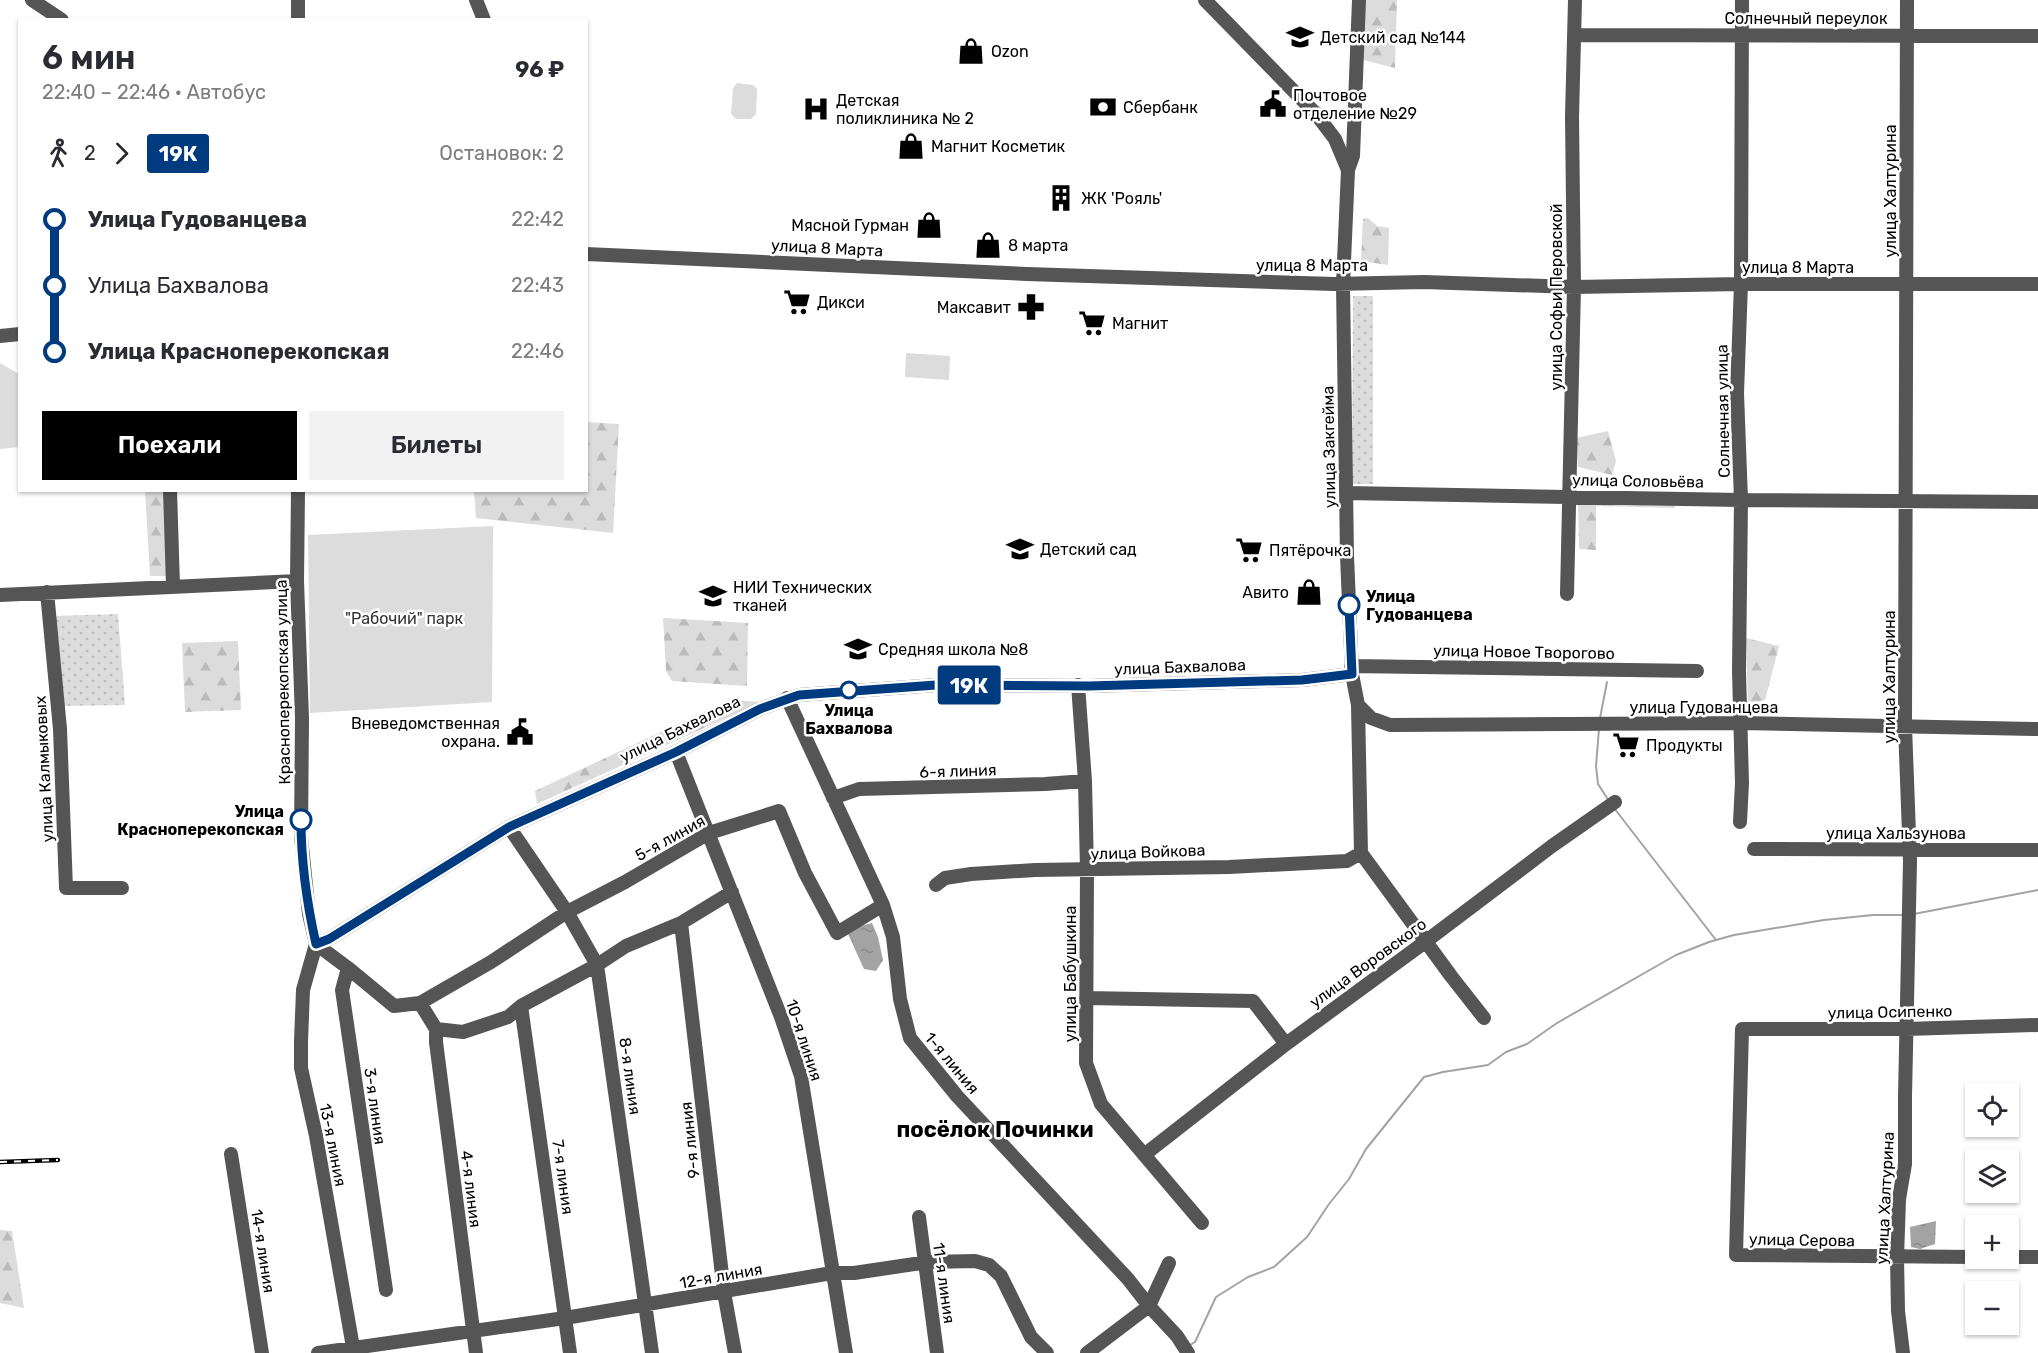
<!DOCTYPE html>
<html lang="ru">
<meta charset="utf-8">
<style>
:root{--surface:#fff;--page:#f2f2f3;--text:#2b2b33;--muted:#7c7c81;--accent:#000}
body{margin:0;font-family:Rubik,sans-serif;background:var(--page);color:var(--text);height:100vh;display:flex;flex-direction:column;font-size:22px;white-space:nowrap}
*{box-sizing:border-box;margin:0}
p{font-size:20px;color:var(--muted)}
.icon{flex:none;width:33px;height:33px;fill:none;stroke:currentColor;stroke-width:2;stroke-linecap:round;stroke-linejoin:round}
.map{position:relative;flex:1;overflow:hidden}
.panel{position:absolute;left:18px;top:18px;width:570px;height:474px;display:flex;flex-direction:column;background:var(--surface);border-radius:0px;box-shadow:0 2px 4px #0004}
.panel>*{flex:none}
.badge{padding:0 12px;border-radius:4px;font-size:21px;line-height:39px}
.controls{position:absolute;left:1965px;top:1083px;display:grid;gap:12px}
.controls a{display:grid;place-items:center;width:54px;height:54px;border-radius:0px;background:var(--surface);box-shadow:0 2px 4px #0004;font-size:30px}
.map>.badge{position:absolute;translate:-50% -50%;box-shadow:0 0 0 3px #fff}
.legs{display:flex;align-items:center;gap:9px;height:66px;padding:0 24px;font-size:20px}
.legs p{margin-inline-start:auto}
.summary{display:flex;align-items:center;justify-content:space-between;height:102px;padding:0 24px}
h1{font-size:33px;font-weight:600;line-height:45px}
.button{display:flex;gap:12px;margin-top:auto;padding:12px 24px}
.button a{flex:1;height:69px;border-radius:0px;background:var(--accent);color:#fff;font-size:24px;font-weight:600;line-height:69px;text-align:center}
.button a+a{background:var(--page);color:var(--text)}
ul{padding:0 24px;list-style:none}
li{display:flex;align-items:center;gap:21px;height:66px;font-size:22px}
li i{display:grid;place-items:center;width:9px;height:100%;margin:0 8px;background:currentColor}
li i::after{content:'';width:15px;height:15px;margin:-8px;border:4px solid;border-radius:50%;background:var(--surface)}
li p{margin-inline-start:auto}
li:first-child i{background:linear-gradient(#0000 50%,currentColor 0)}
li:last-child i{background:linear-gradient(currentColor 50%,#0000 0)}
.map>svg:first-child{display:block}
.grass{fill:url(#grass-dots)}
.forest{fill:url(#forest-firs)}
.park{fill:#dcdcdc}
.water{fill:url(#water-ripples)}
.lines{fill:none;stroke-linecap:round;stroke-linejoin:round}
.stream{stroke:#a3a3a3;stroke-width:2}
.minor{stroke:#555;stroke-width:14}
.rail-casing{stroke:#000;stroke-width:4.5}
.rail{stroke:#fff;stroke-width:2;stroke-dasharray:7;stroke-linecap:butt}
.line-1-casing{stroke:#fff;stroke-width:14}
.line-1{stroke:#003b80;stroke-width:9}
.stop-1-dot{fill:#fff;stroke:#003b80;stroke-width:3}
.labels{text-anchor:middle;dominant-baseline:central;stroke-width:5;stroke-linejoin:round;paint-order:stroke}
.street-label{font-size:16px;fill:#000;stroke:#fff}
.poi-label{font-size:16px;fill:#000;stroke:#fff;text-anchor:start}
.stop-label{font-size:16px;font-weight:bold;fill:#000;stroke:#fff;text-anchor:start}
.park-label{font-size:16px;fill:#333;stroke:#fff}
.district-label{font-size:22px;font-weight:bold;fill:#000;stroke:#fff}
</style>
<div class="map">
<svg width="2038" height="1353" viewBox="0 0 2038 1353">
<defs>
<pattern id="grass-dots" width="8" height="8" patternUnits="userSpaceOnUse" patternTransform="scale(1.5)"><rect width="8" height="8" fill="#dcdcdc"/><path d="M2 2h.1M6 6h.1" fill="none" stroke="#bbb" stroke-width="1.8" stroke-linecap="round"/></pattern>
<pattern id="forest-firs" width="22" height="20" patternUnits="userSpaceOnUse" patternTransform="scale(1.5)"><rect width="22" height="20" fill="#dcdcdc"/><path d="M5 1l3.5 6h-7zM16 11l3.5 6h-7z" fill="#bbb"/></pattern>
<pattern id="water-ripples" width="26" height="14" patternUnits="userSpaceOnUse" patternTransform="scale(1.5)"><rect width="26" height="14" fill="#a3a3a3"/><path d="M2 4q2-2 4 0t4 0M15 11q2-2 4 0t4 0" fill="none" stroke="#8b8b8b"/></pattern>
</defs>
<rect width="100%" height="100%" fill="#fff"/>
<path class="grass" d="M1353,296H1373V484H1352Z
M118,614L125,705L60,706L54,616Z"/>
<path class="forest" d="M1363,0H1397L1395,68L1363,60Z
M1368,218L1377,226L1389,228L1388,265L1361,261L1363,219Z
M587,422L619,424L613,533L476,518L474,491L586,490Z
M1608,431L1616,461L1612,475L1578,467L1576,438Z
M145,491H167L172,576H150Z
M1578,501L1675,502V508L1596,506V550L1579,549Z
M663,618L748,623L747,686L672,681L666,671Z
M1746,638L1779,646L1765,700L1748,705Z
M238,641L241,710L185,712L182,643Z
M729,700L761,702L537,804L535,791Z
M0,1230L12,1231L24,1308L0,1303Z"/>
<path class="park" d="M737,83L753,85L757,89L756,114L751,119H736L731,114L733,88Z
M906,353L950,356L949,380L905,377Z
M0,363L19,374V447L0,449Z
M493,526L492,702L310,713L308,535Z"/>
<path class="water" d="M872,923L878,937L883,960L876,971L864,969L848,934L860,926Z
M1936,1221L1935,1244L1920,1249L1911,1247L1910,1227Z"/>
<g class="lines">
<path class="stream" d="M1600,718L1607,682
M1599,729L1596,766L1598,784L1609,801
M1614,808L1716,940
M1914,914L2038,890
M1190,1345L1195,1342L1216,1297L1248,1277L1274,1267L1307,1237L1329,1204L1349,1179L1366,1149L1424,1077L1443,1072L1488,1065L1506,1052L1527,1044L1557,1023L1676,955L1709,942L1734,935L1824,920L1873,915H1903"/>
<path class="minor" d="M32,0L62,20
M298,0V20
M476,0L484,20
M1205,0L1316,114L1335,139L1348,170L1343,284L1347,556L1352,674L1358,705L1371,718L1390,725L1740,723L2038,729
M1574,35L2038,36
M1348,170L1353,156L1359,0
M586,254L1027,274L1334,284L1424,282L1574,287L1741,284H2038
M0,336L20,334
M170,490L173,586
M298,490L297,581L302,718L301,837L309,914L316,944L303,990L301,1042V1068L316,1136L354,1353
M1346,493L1741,500L2038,502
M47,592L60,729L66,888H122
M1567,594L1574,287L1572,117L1575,0
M0,595L297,581
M1351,666L1697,671
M1078,685L1085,781L1087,870L1086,1063L1101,1104L1202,1223
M787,698L883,905L893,937L900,999L910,1038L957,1096L1128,1279L1149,1306L1177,1336L1188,1353
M1358,705L1361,853L1451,976L1484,1018
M676,752L781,1017L801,1076L846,1353
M833,798L859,789L1045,784L1085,781
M1740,822L1742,783L1739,671L1741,500L1737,393L1741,284L1742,0
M509,827L567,912L597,965L652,1353
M1754,849L2038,850
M936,885L945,878L971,874L1035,870L1229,867L1347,861L1361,853
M681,923L724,1292L735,1353
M316,944L329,939L509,827L676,752L760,709L799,695L936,685L1089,686L1302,680L1352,674
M316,944L348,968L342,990L386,1290
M348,968L394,1006L420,1003L436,1029L463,1032L508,1017L521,1006L597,965L626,946L681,923L732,892
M1086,998L1253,1001L1286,1044
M420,1003L491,962L567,912L625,882L709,833L779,811L805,873L837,933L883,905
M521,1006L570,1353
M436,1029V1042L476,1353
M231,1154L262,1353
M1144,1155L1286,1044L1425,942L1552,846L1615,802
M919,1217L937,1353
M1976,1257L1736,1255L1742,1029H1906L2038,1025
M2008,1257H2038
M318,1353L565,1318L832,1273H854L928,1262L975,1261L989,1265L1001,1276L1031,1337L1047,1353
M1087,1353L1149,1306L1169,1263
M1903,1353L1898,1311L1897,1258L1899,1199L1905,1164V1096L1910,861L1905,726L1907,0"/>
<defs>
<path id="rail" d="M0,1162L58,1160"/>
</defs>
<use href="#rail" class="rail-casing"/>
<use href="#rail" class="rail"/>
</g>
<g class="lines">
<defs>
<path id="line-1" d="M301,820C301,861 307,904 316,944L329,939L509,827L676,752L760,709L799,695L936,685L1089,686L1302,680L1352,674L1349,605"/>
</defs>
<use href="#line-1" class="line-1-casing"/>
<use href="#line-1" class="line-1"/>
</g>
<defs>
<symbol id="school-bare" viewBox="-9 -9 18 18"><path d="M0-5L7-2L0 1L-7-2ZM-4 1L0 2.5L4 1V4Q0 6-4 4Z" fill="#000" stroke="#fff" stroke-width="2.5" paint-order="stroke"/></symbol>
<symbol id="shop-bare" viewBox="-9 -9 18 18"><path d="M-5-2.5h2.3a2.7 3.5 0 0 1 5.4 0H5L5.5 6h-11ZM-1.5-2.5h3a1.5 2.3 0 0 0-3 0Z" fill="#000" stroke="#fff" stroke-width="2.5" paint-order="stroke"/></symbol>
<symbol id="civic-bare" viewBox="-9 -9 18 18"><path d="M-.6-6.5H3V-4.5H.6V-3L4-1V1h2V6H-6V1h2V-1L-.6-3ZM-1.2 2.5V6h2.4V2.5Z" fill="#000" stroke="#fff" stroke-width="2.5" paint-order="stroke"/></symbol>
<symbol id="bank-bare" viewBox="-9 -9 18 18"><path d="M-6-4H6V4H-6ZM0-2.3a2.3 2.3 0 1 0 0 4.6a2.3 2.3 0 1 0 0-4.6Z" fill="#000" stroke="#fff" stroke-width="2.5" paint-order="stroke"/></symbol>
<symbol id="hospital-bare" viewBox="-9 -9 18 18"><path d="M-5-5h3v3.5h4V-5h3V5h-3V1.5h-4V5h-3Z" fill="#000" stroke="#fff" stroke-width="2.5" paint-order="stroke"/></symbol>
<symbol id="building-bare" viewBox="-9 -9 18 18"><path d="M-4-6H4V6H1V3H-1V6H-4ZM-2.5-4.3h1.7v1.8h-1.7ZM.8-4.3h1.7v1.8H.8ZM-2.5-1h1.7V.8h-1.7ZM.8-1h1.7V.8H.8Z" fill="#000" stroke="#fff" stroke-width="2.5" paint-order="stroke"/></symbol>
<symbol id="supermarket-bare" viewBox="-9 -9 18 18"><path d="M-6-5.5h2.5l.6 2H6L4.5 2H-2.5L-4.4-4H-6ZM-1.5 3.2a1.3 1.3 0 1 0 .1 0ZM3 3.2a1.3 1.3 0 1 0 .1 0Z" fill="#000" stroke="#fff" stroke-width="2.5" paint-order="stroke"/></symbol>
<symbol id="pharmacy-bare" viewBox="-9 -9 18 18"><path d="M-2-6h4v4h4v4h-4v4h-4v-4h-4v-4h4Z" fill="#000" stroke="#fff" stroke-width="2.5" paint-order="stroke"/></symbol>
<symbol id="university-bare" viewBox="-9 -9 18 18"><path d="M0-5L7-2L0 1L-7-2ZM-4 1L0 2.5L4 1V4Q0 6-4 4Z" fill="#000" stroke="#fff" stroke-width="2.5" paint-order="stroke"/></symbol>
</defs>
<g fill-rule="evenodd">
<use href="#school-bare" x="1281" y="18" width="38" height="38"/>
<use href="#shop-bare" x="952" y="32" width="38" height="38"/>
<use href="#civic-bare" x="1254" y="85" width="38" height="38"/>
<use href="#bank-bare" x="1084" y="88" width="38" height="38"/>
<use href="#hospital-bare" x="797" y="90" width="38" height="38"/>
<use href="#shop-bare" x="892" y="127" width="38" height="38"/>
<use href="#building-bare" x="1042" y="179" width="38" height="38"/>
<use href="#shop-bare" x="910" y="206" width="38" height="38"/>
<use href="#shop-bare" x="969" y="226" width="38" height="38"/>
<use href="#supermarket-bare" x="778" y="283" width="38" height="38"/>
<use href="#pharmacy-bare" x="1012" y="288" width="38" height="38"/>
<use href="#supermarket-bare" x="1073" y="304" width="38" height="38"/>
<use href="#school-bare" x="1001" y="530" width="38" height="38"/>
<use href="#supermarket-bare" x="1230" y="531" width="38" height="38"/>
<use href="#shop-bare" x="1290" y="573" width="38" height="38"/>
<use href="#university-bare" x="694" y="577" width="38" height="38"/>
<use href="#school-bare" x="839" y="630" width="38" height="38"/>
<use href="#civic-bare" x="501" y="713" width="38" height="38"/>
<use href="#supermarket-bare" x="1607" y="726" width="38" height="38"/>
</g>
<g class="stop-1-dot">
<circle cx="1349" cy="605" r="10"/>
<circle cx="849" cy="690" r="8"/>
<circle cx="301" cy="820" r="10"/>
</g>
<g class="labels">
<g class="street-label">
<text x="1806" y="18">Солнечный переулок</text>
<text transform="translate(1890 191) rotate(-90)">улица Халтурина</text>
<text transform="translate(827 248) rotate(3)">улица 8 Марта</text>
<text x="1312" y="265">улица 8 Марта</text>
<text x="1798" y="267">улица 8 Марта</text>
<text transform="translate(1556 297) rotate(-90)">улица Софьи Перовской</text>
<text transform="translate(1723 411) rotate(-91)">Солнечная улица</text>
<text transform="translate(1329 447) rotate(-91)">улица Закгейма</text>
<text transform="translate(1638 481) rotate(1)">улица Соловьёва</text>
<text transform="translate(1524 652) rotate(1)">улица Новое Творогово</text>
<text transform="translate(1180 667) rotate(-2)">улица Бахвалова</text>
<text transform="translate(1889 677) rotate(-90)">улица Халтурина</text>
<text transform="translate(283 682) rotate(-91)">Красноперекопская улица</text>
<text x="1704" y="707">улица Гудованцева</text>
<text transform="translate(680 729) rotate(-26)">улица Бахвалова</text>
<text transform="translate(44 769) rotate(-93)">улица Калмыковых</text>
<text transform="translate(958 771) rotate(-2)">6-я линия</text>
<text x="1896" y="833">улица Хальзунова</text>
<text transform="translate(670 838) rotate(-29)">5-я линия</text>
<text transform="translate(1148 852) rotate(-2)">улица Войкова</text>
<text transform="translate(1368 963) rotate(-36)">улица Воровского</text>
<text transform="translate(1070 974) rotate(-90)">улица Бабушкина</text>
<text transform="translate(1890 1012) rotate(-1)">улица Осипенко</text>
<text transform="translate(804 1040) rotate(72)">10-я линия</text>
<text transform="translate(952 1063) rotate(50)">1-я линия</text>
<text transform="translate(630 1076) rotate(82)">8-я линия</text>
<text transform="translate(375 1106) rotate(82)">3-я линия</text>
<text transform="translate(690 1140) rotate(-96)">9-я линия</text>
<text transform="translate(333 1145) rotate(79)">13-я линия</text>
<text transform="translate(563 1177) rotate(82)">7-я линия</text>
<text transform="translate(471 1189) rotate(83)">4-я линия</text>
<text transform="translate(1885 1198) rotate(-87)">улица Халтурина</text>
<text transform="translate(1802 1240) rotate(1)">улица Серова</text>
<text transform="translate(263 1251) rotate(81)">14-я линия</text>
<text transform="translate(721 1276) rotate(-10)">12-я линия</text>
<text transform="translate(944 1283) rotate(82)">11-я линия</text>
</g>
<g class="poi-label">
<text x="1320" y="37">Детский сад №144</text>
<text x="991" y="51">Ozon</text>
<text x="1293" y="95">Почтовое<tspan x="1293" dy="18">отделение №29</tspan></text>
<text x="836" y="100">Детская<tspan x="836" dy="18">поликлиника № 2</tspan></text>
<text x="1123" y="107">Сбербанк</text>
<text x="931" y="146">Магнит Косметик</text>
<text x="1081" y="198">ЖК 'Рояль'</text>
<text x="909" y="225" text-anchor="end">Мясной Гурман</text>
<text x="1008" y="245">8 марта</text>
<text x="817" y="302">Дикси</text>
<text x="1011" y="307" text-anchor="end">Максавит</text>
<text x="1112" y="323">Магнит</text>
<text x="1040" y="549">Детский сад</text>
<text x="1269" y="550">Пятёрочка</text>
<text x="733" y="587">НИИ Технических<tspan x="733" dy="18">тканей</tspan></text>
<text x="1289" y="592" text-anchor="end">Авито</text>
<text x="878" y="649">Средняя школа №8</text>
<text x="500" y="723" text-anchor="end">Вневедомственная<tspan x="500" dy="18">охрана.</tspan></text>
<text x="1646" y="745">Продукты</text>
</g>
<g class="stop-label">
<text x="1366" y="596">Улица<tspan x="1366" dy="18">Гудованцева</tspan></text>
<text x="849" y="710" text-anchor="middle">Улица<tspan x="849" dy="18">Бахвалова</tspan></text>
<text x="284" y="811" text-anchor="end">Улица<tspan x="284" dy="18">Красноперекопская</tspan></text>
</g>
<g class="park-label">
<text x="404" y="618">"Рабочий" парк</text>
</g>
<g class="district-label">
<text x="995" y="1129">посёлок Починки</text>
</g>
</g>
</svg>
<div class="controls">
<a><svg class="icon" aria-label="locate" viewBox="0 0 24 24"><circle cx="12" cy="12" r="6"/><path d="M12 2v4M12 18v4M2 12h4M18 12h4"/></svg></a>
<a><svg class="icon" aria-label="layers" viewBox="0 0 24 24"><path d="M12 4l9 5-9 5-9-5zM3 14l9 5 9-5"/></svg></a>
<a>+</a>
<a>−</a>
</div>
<b class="badge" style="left:969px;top:685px;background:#003b80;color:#fff">19К</b>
<section class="panel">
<div class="summary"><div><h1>6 мин</h1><p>22:40 – 22:46 · Автобус</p></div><b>96 ₽</b></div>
<div class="legs"><svg class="icon" aria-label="walk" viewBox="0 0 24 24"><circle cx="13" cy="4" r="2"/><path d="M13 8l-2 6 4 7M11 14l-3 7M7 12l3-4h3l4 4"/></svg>2<svg class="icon" aria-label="forward" viewBox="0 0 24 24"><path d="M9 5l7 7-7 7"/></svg><b class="badge" style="background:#003b80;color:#fff">19К</b><p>Остановок: 2</p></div>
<ul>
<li><i style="color:#003b80"></i><b>Улица Гудованцева</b><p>22:42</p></li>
<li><i style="color:#003b80"></i><span>Улица Бахвалова</span><p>22:43</p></li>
<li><i style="color:#003b80"></i><b>Улица Красноперекопская</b><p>22:46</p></li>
</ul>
<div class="button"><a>Поехали</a><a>Билеты</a></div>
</section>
</div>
